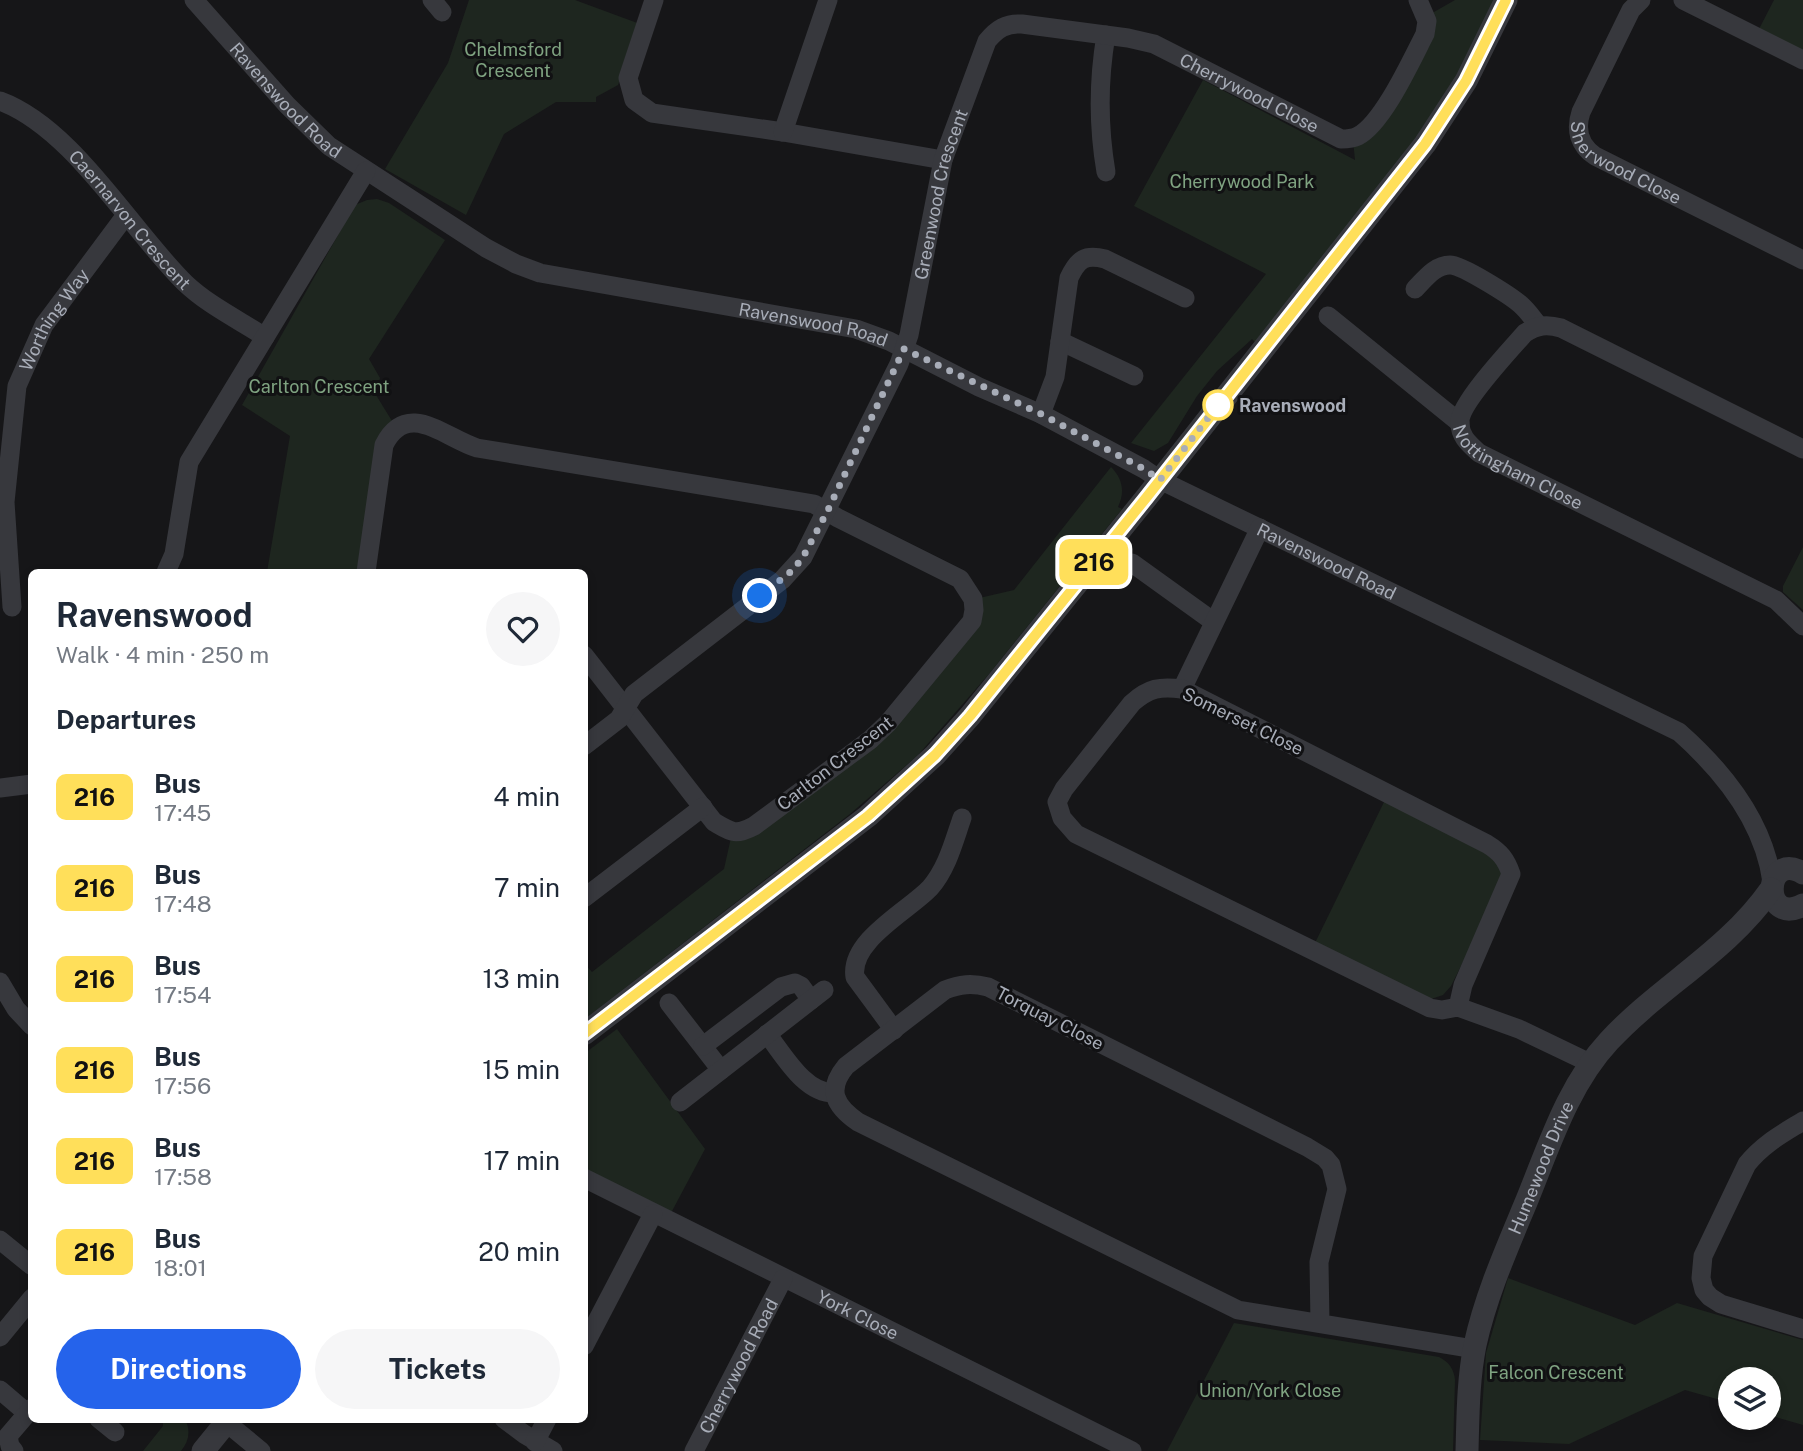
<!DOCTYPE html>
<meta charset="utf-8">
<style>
:root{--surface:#fff;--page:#f6f6f7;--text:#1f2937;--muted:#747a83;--accent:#2563eb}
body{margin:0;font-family:"Public Sans",sans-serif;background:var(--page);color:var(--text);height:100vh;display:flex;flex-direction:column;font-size:26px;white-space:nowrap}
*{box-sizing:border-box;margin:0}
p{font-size:23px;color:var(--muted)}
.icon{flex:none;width:38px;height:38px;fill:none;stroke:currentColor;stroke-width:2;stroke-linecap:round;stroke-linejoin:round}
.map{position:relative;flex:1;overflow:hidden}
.details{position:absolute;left:28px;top:569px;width:560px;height:854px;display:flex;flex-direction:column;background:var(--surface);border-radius:10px;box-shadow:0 4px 10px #0003}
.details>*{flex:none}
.badge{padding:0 14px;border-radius:10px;font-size:24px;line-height:46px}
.fabs{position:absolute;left:1718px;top:1367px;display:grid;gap:14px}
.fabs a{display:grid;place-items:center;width:63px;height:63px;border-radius:50%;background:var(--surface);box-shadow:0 4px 10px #0003;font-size:35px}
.you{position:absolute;width:35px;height:35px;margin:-18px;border:5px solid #fff;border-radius:50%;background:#1a73e8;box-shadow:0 0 0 10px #1a73e833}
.map>.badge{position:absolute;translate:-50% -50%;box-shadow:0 0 0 4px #fff}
h2{padding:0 28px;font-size:26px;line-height:63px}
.round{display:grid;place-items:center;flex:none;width:74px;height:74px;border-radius:37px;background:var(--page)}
.summary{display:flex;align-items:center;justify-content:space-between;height:119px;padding:0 28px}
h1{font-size:33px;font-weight:700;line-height:52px}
.cta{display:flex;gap:14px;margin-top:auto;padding:14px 28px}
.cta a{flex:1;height:80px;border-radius:42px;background:var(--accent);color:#fff;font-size:28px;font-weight:700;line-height:80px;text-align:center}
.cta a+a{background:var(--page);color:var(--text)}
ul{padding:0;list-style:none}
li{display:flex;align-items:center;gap:21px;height:91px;padding:0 28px}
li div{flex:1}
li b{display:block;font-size:26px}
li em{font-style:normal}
li .badge{min-width:77px;font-weight:700;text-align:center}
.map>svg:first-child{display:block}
.green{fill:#1e261f}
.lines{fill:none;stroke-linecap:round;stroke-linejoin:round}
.minor{stroke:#37383d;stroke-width:19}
.tertiary{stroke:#37383d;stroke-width:23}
.line-casing{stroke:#fff;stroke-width:16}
.line{stroke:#ffdf5a;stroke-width:10}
.walk{stroke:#a8adb8;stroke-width:7;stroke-dasharray:0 12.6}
.stop-dot{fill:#fff;stroke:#ffdf5a;stroke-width:3.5}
.labels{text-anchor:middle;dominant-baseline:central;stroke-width:6;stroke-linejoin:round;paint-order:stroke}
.park-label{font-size:18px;fill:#7fa381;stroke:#111113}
.street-label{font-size:18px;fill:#a8adb8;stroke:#111113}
.stop-label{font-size:18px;font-weight:bold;fill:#a8adb8;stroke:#111113;text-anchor:start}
</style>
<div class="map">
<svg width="1803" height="1451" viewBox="0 0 1803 1451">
<rect width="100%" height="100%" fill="#161618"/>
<path class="green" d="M469,0H575L640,24L618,85L596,97V102H556L504,134L466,215L385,169L448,63Z
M1455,0H1495L1466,60L1427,125L1255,342L1252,339L1217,371L1197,396L1168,443L1154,451L1131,443L1266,274L1134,206L1203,80L1355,160L1353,140L1362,135L1427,16Z
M1774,0H1803V54L1758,31Z
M377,199L389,203L445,240L369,359L380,378L376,395L392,421L376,443L357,572H267L290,436L242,405L355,205L367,200Z
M1111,467C1123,479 1125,492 1118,507L1122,509L989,674L918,755L850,814L585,1019L584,963L592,972L724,869L732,833L871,741L973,622L975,599L1014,590Z
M1803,547V610L1783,592V586Z
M1385,800L1487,849L1501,864L1502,884L1451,986L1443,995L1431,999L1314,945Z
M617,1029L705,1149L671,1213L585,1169V1053Z
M1508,1278L1635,1325L1677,1303L1803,1340V1425L1769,1415V1379H1731V1403L1685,1390L1569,1444L1480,1440L1486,1353Z
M1234,1323L1439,1357C1449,1362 1454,1369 1455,1380L1453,1451H1167Z
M163,1419H185C191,1431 189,1441 181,1451H143L163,1426Z"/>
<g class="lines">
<g class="minor">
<path id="s1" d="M194,0L287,105L329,146L486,248L516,264L540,273L856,329L889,341L979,387L1041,414L1144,469L1160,480L1679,732C1723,771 1764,822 1772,882"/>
<path d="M432,0L442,12"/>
<path d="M654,0L628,78L634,100L652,113L783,132L943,160"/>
<path id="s2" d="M1641,0L1631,10L1581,112C1575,130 1579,145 1595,156L1803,260"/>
<path d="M1683,0L1803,60"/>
<path d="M1106,35C1098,82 1098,125 1106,172"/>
<path id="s3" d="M0,101C73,128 130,229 185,283C208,305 239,320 265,337"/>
<path d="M783,132L828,0"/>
<path d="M1415,289C1425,279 1435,265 1450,265C1462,265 1511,296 1521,305C1528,311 1533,319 1539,326"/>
<path d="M1328,316L1460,423"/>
<path d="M1060,341L1134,376"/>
<path d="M1041,414L1055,377L1069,278C1078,259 1085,254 1105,259L1185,298"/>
<path id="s4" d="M1803,449L1561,328C1547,324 1537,325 1525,333C1511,349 1461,402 1460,421C1459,436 1469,444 1479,453L1776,600L1803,626"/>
<path d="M1132,563L1214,622"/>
<path d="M166,572L174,554L189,462L366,171"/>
<path d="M366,572L384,445C407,399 445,438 477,448L814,504L838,518L960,579L973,599L974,610L972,621L888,723L870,740L754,826C735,836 731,832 714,822L584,655"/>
<path id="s5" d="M12,607L5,502L17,386L44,325L126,215"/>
<path d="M1182,689L1260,528"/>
<path id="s6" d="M584,746L619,719L634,694L782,580L803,557L899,364L909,335L943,160L987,41C997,29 1006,23 1022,24L1128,38L1154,44L1341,139C1347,139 1352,139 1358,136C1383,123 1411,61 1425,34L1427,21L1418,0"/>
<path d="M0,788L32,784"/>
<path d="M584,898L703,807"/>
<path d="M0,982L16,1009L32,1026"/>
<path d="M669,1003L721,1070"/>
<path d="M1458,1007L1463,985L1511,874C1506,859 1500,852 1487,844L1182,689C1160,686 1149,688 1132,703L1064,789L1057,802L1062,818L1076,834L1430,1008L1442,1010L1458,1007L1519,1029L1592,1064"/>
<path d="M894,1030L855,977C849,941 908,911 930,888C947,869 954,841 962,818"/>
<path d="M767,1034C784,1055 804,1093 834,1093"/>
<path d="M703,1046L781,987L795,983L801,986L811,1000"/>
<path d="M680,1102L824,990"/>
<path d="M1803,1121C1782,1134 1763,1144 1747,1164L1703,1256L1701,1278L1704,1290L1710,1297L1721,1304L1803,1329"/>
<path id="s7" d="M584,1178L1132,1451"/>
<path d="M0,1240L32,1266"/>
<path d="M1320,1323L1319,1262L1337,1189L1331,1165L1325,1158L1307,1147L988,987C972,983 960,984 945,990L846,1066C826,1090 835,1106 858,1122L1238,1310L1474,1349"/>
<path d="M0,1337L32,1298"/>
<path d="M584,1346L653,1214"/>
<path d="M0,1390L27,1413"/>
<path d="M99,1419L115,1432"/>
<path d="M222,1419L261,1451"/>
<path d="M504,1419L524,1434L553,1451"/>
<path d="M535,1442L547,1419"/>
<path d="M14,1451L10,1446L8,1436L32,1408"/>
<path id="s8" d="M694,1451L783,1279"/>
</g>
<g class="tertiary">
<path d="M1803,873C1763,850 1761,927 1803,905"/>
<path d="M584,1034L868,816L935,755L970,716L1146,498L1425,144L1466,81L1506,0"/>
<path d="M203,1451L229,1419"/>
<path id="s9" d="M1467,1451C1468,1416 1468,1380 1475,1345C1486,1295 1507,1248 1527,1200C1549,1146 1568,1085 1609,1041C1660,986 1727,952 1771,889"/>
</g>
</g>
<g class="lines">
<defs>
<path id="line" d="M584,1034L868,816L935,755L970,716L1146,498L1425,144L1466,81L1506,0"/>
</defs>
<use href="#line" class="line-casing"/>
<use href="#line" class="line"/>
<path class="walk" d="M760,596L793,570L803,557L827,512L904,349L1041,414L1144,469L1160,480L1218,405"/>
</g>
<circle class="stop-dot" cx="1218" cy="405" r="14"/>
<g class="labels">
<g class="park-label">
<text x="513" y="49">Chelmsford<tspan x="513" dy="21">Crescent</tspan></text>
<text x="1242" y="181">Cherrywood Park</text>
<text x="319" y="386">Carlton Crescent</text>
<text x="1556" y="1372">Falcon Crescent</text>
<text x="1270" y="1390">Union/York Close</text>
</g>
<g class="street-label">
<text stroke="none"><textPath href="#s6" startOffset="1124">Cherrywood Close</textPath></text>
<text stroke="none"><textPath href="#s1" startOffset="136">Ravenswood Road</textPath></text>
<text stroke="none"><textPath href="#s2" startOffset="205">Sherwood Close</textPath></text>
<text stroke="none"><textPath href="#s6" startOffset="682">Greenwood Crescent</textPath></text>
<text stroke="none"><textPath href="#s3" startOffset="178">Caernarvon Crescent</textPath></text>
<text stroke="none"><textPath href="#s5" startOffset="298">Worthing Way</textPath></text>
<text stroke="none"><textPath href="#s1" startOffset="724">Ravenswood Road</textPath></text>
<text stroke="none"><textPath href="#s4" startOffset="497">Nottingham Close</textPath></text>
<text stroke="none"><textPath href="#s1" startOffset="1292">Ravenswood Road</textPath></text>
<text transform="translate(1243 721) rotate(26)">Somerset Close</text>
<text transform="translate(835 763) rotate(-38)">Carlton Crescent</text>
<text transform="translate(1050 1018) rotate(27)">Torquay Close</text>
<text stroke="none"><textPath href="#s9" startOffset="296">Humewood Drive</textPath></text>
<text stroke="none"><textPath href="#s7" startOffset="306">York Close</textPath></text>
<text stroke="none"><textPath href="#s8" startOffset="96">Cherrywood Road</textPath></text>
</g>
<g class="stop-label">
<text x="1239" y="405">Ravenswood</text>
</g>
</g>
</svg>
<div class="fabs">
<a><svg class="icon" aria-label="layers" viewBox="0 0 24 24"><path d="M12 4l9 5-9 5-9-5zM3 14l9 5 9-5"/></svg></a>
</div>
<div class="you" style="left:760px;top:596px"></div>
<b class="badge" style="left:1094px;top:562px;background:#ffdf5a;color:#111">216</b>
<section class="details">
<div class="summary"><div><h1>Ravenswood</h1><p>Walk · 4 min · 250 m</p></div><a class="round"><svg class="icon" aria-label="heart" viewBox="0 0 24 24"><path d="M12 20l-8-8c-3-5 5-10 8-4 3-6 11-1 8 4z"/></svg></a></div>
<h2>Departures</h2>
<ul>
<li><span class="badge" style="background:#ffdf5a;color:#111">216</span><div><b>Bus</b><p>17:45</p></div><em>4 min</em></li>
<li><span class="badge" style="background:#ffdf5a;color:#111">216</span><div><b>Bus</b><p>17:48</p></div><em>7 min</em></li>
<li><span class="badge" style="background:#ffdf5a;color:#111">216</span><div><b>Bus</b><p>17:54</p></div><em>13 min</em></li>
<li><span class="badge" style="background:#ffdf5a;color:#111">216</span><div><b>Bus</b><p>17:56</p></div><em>15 min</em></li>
<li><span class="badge" style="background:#ffdf5a;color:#111">216</span><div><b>Bus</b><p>17:58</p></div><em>17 min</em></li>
<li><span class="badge" style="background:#ffdf5a;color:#111">216</span><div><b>Bus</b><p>18:01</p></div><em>20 min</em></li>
</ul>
<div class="cta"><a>Directions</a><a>Tickets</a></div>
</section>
</div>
